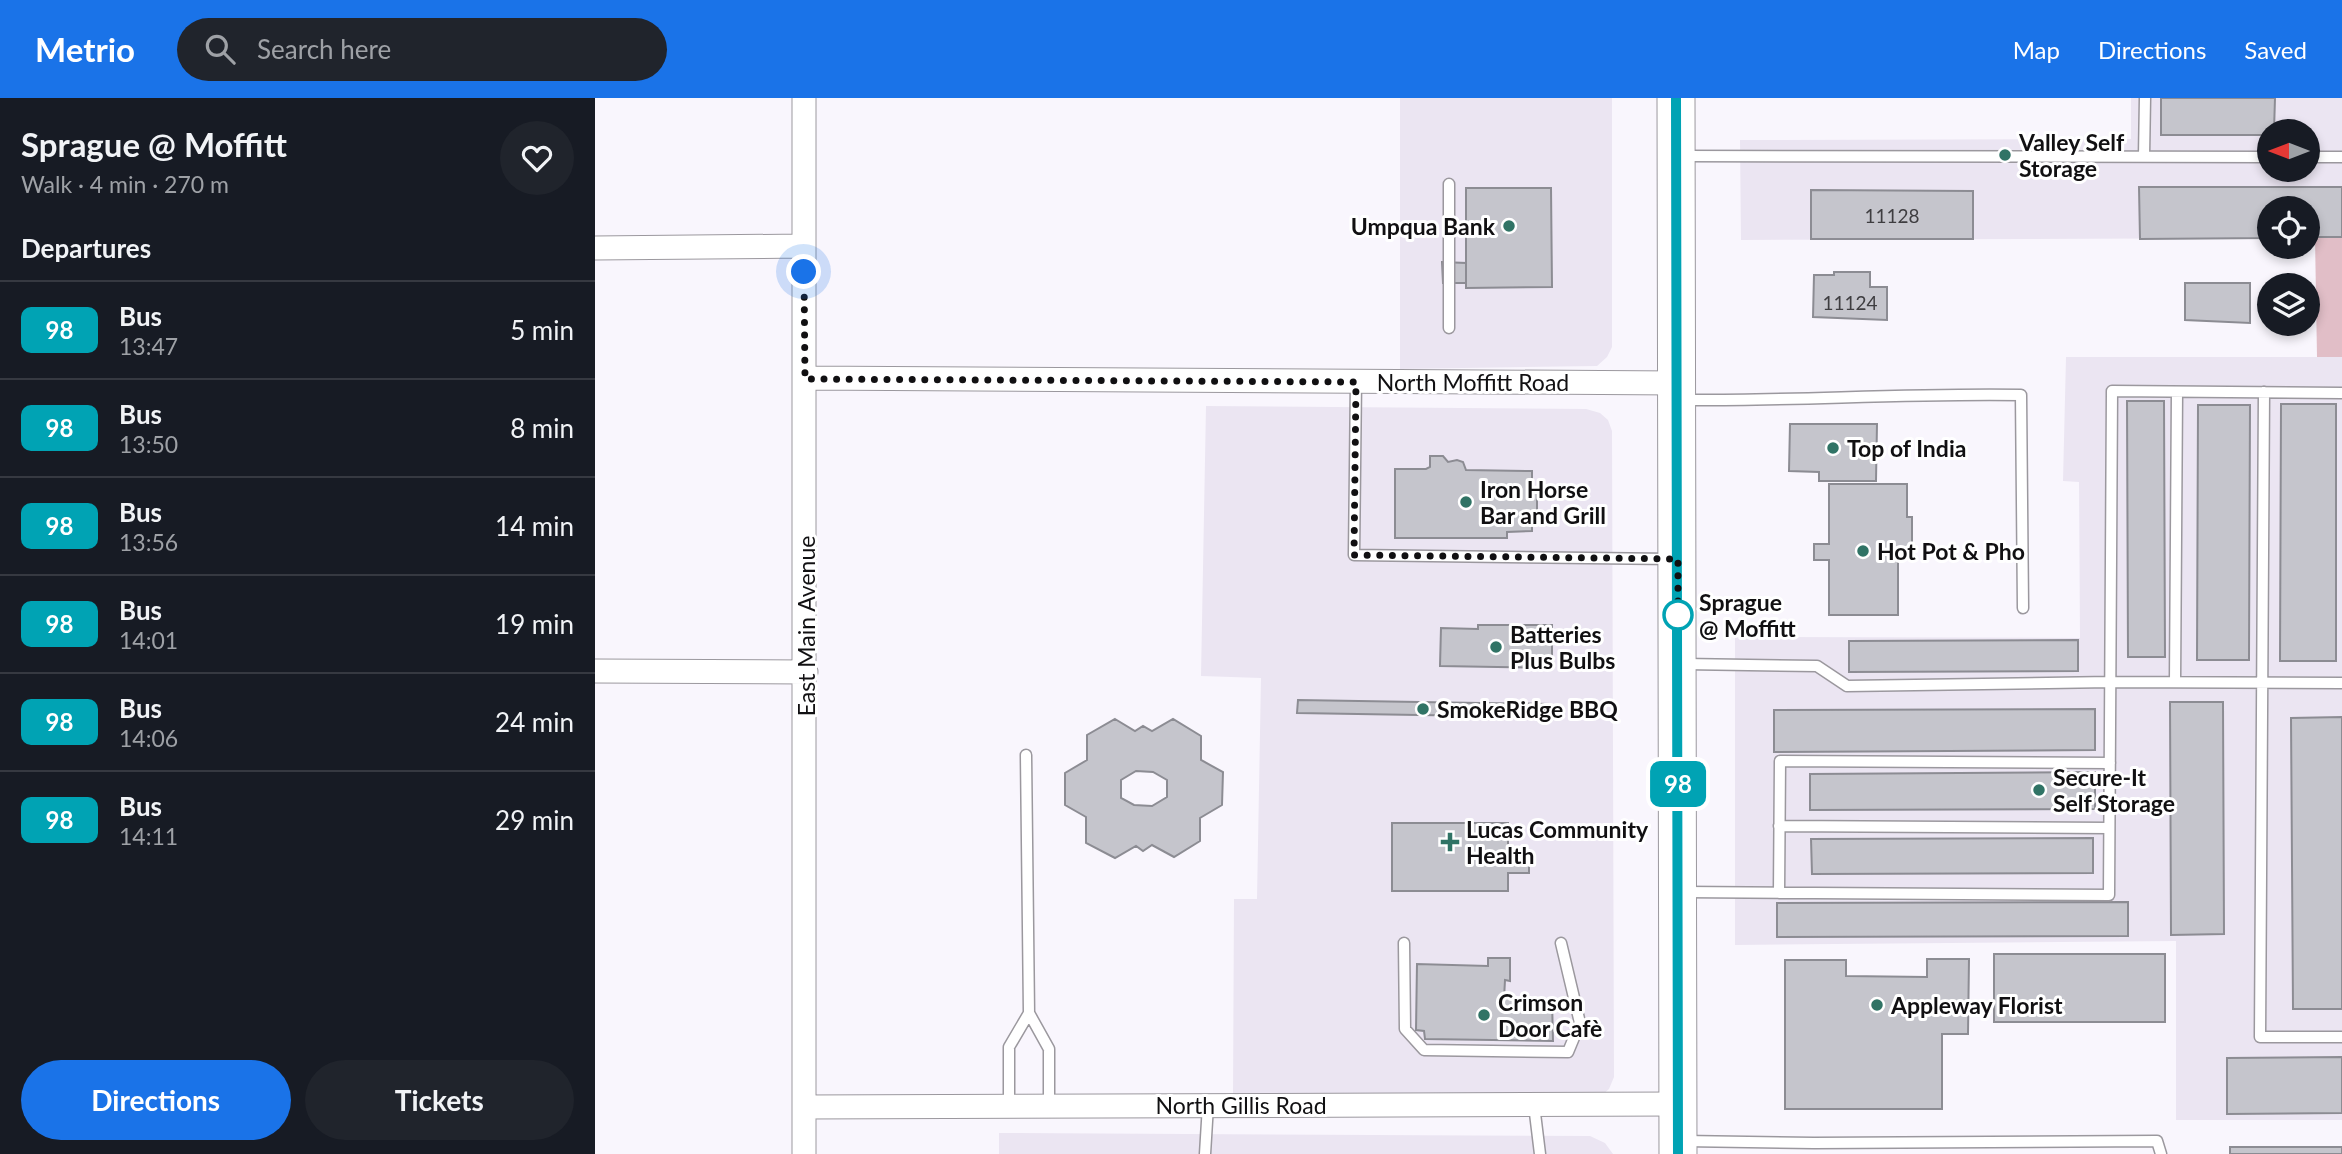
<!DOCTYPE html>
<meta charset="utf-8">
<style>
:root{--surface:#171b24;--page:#20242c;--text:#f1f3f6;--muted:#9ea1a6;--line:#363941;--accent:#1a73e8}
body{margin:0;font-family:Lato,sans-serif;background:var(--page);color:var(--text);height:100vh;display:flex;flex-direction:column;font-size:26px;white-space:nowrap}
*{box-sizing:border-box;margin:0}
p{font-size:23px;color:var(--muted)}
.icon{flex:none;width:38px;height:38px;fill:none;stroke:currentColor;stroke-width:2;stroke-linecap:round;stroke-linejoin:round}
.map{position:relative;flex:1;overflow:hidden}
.panel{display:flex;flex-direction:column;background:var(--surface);width:595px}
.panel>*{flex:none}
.badge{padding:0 14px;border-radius:10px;font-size:24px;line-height:46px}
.needle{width:46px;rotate:270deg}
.controls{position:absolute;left:1662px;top:21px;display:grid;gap:14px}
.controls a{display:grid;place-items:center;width:63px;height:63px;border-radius:50%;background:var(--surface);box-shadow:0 4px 10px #0003;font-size:35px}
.you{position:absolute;width:35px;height:35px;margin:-18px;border:5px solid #fff;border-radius:50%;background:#1a73e8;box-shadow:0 0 0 10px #1a73e833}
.map>.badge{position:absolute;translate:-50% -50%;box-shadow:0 0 0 4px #fff}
h2{padding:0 21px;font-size:26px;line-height:63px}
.round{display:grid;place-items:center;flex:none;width:74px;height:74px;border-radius:37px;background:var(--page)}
.headline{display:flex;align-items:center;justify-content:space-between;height:119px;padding:0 21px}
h1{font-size:33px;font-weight:700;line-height:52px}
.button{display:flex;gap:14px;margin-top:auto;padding:14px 21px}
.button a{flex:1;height:80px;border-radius:42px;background:var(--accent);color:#fff;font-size:28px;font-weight:700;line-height:80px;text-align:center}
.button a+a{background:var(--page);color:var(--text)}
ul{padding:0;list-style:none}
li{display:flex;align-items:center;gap:21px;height:98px;padding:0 21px;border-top:2px solid var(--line)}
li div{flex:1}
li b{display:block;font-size:26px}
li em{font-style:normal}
li .badge{min-width:77px;font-weight:700;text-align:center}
header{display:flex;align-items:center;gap:42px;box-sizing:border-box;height:98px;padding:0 35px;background:var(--accent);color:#fff}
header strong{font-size:33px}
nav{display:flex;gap:38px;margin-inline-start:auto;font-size:24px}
.search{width:490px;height:63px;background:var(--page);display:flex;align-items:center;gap:18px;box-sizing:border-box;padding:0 24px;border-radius:38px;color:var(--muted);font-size:26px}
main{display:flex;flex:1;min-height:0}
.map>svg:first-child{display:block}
.built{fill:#ebe5f2;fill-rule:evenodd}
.green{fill:#e1bec7}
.building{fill:#c5c5cc;stroke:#8c8c93;stroke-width:2;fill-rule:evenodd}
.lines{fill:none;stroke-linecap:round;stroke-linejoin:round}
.service-casing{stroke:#9b989e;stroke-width:13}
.minor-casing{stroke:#9b989e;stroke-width:25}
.primary-casing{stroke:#9b989e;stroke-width:39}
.service{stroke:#fff;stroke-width:10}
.minor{stroke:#fff;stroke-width:23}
.primary{stroke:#fff;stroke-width:37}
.line-casing{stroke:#fff;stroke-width:16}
.line{stroke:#00a3b4;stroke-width:10}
.walk{stroke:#111012;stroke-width:7;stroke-dasharray:0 12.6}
.poi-dot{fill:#307365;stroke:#fff;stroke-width:2.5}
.stop-dot{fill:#fff;stroke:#00a3b4;stroke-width:3.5}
.labels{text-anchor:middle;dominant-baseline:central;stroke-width:6;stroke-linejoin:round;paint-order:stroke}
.number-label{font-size:19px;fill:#3e3d40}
.poi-label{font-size:23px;font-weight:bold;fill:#111012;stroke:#fff;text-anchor:start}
.street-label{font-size:23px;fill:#111012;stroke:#fff}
.stop-label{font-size:23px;font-weight:bold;fill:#111012;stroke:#fff;text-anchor:start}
</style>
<header>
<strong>Metrio</strong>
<div class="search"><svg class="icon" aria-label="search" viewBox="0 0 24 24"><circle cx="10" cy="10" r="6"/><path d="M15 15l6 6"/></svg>Search here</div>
<nav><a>Map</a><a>Directions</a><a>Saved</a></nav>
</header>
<main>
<section class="panel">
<div class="headline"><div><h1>Sprague @ Moffitt</h1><p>Walk · 4 min · 270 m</p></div><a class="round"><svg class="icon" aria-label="heart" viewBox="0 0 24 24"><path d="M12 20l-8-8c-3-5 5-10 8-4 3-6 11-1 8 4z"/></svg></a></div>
<h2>Departures</h2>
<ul>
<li><span class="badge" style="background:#00a3b4;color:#fff">98</span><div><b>Bus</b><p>13:47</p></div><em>5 min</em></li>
<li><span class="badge" style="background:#00a3b4;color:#fff">98</span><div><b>Bus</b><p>13:50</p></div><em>8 min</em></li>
<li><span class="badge" style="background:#00a3b4;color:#fff">98</span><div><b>Bus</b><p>13:56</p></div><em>14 min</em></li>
<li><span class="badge" style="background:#00a3b4;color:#fff">98</span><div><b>Bus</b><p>14:01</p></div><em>19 min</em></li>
<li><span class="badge" style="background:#00a3b4;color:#fff">98</span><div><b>Bus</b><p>14:06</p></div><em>24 min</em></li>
<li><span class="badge" style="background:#00a3b4;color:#fff">98</span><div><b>Bus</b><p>14:11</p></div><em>29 min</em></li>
</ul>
<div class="button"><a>Directions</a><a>Tickets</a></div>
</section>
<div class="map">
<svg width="1747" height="1056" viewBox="0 0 1747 1056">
<rect width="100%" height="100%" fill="#f9f6fd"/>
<path class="built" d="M805,0H1017V249L1012,259L1002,268L805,271Z
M1536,0H1747V139H1713V110H1675V140L1146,142L1145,42L1536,41ZM1675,33H1713V72H1675Z
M1471,259H1747V1022H1581V843L1140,847V539L1485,540L1484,384L1468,383Z
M611,308L991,311L1005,315L1013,322L1017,333L1019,979L1014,991L1006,998L638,1000L639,801H662L666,580L606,578Z
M404,1035L995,1038L1010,1045L1018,1056H404Z"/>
<path class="green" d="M1720,139H1747V259H1722Z"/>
<path class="building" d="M1566,0H1680L1679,33H1675V37H1566Z
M1544,89H1747V139H1713V110H1675V140L1545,141Z
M871,90H956L957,189L871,190Z
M1216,92L1378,93V141H1216Z
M847,164L871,165V185H848Z
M1239,174H1275V189H1292V222L1218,219L1219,177H1239Z
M1590,185H1655V225L1590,222Z
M1532,303H1569L1570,559H1533Z
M1686,306H1741V563H1685Z
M1603,307H1655L1654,562H1602Z
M1195,326H1282L1281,383H1224V374L1194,373Z
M835,358H848L853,364L862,362L868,364L871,372L937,373V390L942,391V416L937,417V433L912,434V440H800V371H831L835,369Z
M1234,386H1312V419H1317V460L1303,461V517H1234V462H1219V446H1234Z
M883,527H957V570L845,568L846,530L883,531Z
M1483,542V573L1254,574V543Z
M703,602L954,606V619L702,615Z
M1575,604H1628L1629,836L1576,837Z
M1500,611V652L1179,654V612Z
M1747,619V911H1698L1696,620Z
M520,621L540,633L548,628L557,633L578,621L606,638V662L628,674L627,707L605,720V743L579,759L557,747L548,753L541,748L520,760L491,745V719L470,707V675L492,662V637ZM541,673L558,674L572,682V699L557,708L539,707L526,700V682Z
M1500,674V711L1215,712V676Z
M797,725H913V763H934V775H913V793H797Z
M1498,740V775L1217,776L1216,741Z
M1533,804V838L1182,839V805Z
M1399,856H1570V924H1399Z
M893,860H915V883L910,882L909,901H957L958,943L830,941L829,933L821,932L822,866L893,868Z
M1332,861H1374L1373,936H1347V1011H1190V862H1251V878L1332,879Z
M1747,959V1015L1632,1016V960Z
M1635,1049H1747V1056H1635Z"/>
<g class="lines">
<defs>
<path id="service" d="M1088,58L1675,59
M1549,58L1550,0
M1713,59H1747
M854,86V230
M761,283L759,457L1077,461
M1669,294L1665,939H1747
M1086,302C1199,303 1312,295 1426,297L1428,510
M1089,566L1222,568L1252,588L1515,584L1747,585
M1580,584L1582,294
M431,657L434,915
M1184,728L1514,730
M1089,794L1514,797L1517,293L1747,295
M1184,795L1185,663L1515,665
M809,845L810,931L829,952L973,954L985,925L966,845
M939,1007L945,1056
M414,1008V949L434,915L454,951V1008
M1089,1043L1219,1045L1562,1043L1566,1056
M610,1056L613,1007"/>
<path id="minor" d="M209,0V1056
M0,150L208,148
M210,280L1083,285
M0,573L211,574
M209,1009L1083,1006"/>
<path id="primary" d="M1081,0L1083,1056"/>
</defs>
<use href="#service" class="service-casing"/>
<use href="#minor" class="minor-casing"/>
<use href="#primary" class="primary-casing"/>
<use href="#service" class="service"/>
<use href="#minor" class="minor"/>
<use href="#primary" class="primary"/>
</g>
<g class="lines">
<defs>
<path id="line" d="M1081,0L1083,1056"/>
</defs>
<use href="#line" class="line-casing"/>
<use href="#line" class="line"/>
<path class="walk" d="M209,174L210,281L761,284L759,457L1083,461V517"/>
</g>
<g class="poi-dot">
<circle cx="1410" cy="57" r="7"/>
<circle cx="914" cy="128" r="7"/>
<circle cx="1238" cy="350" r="7"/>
<circle cx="871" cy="404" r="7"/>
<circle cx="1268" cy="453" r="7"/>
<circle cx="901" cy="549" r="7"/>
<circle cx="828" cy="611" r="7"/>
<circle cx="1444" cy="692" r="7"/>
<path d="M851.5 733.5h7v7h7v7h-7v7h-7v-7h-7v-7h7z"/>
<circle cx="1282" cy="907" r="7"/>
<circle cx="889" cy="917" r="7"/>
</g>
<circle class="stop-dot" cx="1083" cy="517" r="14"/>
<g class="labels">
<g class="number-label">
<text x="1297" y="117">11128</text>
<text x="1255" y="204">11124</text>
</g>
<g class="poi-label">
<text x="1424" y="44">Valley Self<tspan x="1424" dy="26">Storage</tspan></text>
<text x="900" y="128" text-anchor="end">Umpqua Bank</text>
<text x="1252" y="350">Top of India</text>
<text x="885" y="391">Iron Horse<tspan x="885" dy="26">Bar and Grill</tspan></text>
<text x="1282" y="453">Hot Pot &amp; Pho</text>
<text x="915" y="536">Batteries<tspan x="915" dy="26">Plus Bulbs</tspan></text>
<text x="842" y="611">SmokeRidge BBQ</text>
<text x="1458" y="679">Secure-It<tspan x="1458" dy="26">Self Storage</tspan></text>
<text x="871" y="731">Lucas Community<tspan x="871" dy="26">Health</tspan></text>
<text x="903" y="904">Crimson<tspan x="903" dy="26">Door Cafè</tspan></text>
<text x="1296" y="907">Appleway Florist</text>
</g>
<g class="street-label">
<text x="878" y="284">North Moffitt Road</text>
<text transform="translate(211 528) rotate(-90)">East Main Avenue</text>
<text x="646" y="1007">North Gillis Road</text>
</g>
<g class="stop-label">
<text x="1104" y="504">Sprague<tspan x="1104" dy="26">@ Moffitt</tspan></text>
</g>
</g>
</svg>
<div class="controls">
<a><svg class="needle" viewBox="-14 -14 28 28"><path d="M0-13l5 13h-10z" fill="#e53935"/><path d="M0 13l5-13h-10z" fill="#9ea1a6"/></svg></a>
<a><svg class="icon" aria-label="locate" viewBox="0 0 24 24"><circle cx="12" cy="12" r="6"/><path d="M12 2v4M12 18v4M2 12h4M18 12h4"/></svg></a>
<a><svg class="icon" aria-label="layers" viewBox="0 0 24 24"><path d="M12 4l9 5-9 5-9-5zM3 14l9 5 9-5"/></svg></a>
</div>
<div class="you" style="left:209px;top:174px"></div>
<b class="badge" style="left:1083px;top:686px;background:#00a3b4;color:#fff">98</b>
</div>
</main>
